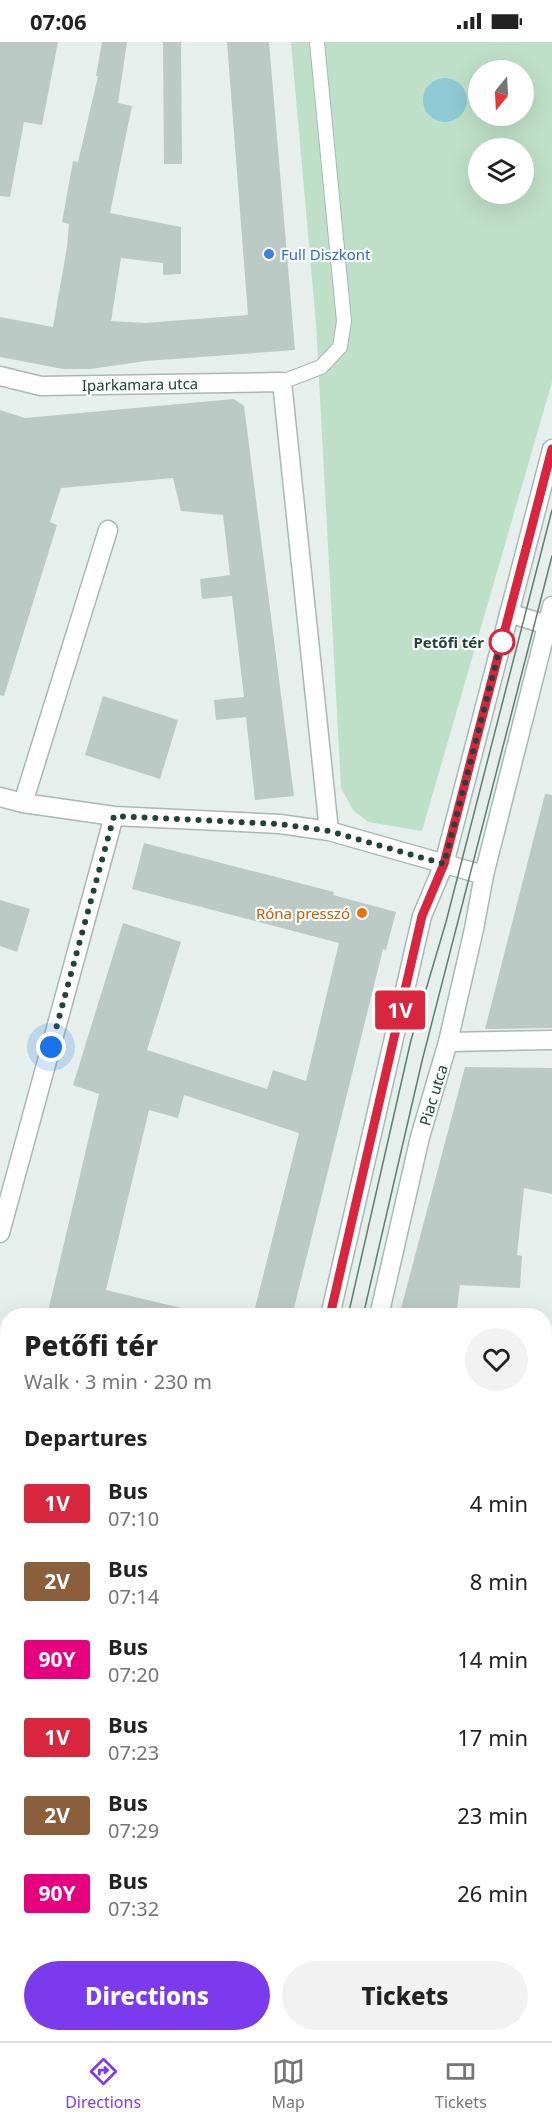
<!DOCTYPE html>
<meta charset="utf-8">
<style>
:root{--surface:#fff;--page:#f2f2f2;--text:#222;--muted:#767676;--line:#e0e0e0;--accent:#7c3aed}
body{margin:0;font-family:"Noto Sans",sans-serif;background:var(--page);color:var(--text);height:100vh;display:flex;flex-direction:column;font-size:22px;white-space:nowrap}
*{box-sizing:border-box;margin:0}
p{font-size:20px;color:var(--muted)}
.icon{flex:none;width:33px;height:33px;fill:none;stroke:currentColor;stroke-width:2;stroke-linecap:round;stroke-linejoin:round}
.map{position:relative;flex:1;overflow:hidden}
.sheet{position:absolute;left:0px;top:1266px;width:552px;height:734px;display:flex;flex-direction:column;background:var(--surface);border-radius:24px 24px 0 0;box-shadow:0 6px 24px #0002}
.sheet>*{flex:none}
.badge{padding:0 12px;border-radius:4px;font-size:21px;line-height:39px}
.needle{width:39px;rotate:198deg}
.tools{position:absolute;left:468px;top:18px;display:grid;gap:12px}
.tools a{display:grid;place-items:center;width:66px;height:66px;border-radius:50%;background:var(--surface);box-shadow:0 6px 24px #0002;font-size:30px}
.you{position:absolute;width:30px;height:30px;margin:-15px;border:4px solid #fff;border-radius:50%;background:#1a73e8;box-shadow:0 0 0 9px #1a73e833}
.map>.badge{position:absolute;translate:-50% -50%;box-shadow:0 0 0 3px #fff}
h2{padding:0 24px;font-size:22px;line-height:54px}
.round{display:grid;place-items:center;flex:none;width:63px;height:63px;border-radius:32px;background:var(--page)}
.overview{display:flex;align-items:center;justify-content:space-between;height:102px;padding:0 24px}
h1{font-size:28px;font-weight:800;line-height:45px}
.button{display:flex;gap:12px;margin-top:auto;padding:12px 24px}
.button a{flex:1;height:69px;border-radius:36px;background:var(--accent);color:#fff;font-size:24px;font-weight:800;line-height:69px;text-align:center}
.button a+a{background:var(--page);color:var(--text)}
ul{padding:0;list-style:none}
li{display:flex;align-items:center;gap:18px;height:78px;padding:0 24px}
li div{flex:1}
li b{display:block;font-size:22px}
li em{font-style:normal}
li .badge{min-width:66px;font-weight:700;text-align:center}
.status{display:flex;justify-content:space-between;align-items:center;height:42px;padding:0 30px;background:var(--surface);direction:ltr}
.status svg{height:16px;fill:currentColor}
.tab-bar{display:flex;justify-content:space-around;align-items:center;height:84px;border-top:2px solid var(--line);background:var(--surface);font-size:16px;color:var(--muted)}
.tab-bar a{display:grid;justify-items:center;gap:3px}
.tab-bar .on{color:var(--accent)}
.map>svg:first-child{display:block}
.green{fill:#bfe0c8;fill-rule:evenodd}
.water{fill:#8ec9d4}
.building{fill:#bbcac4}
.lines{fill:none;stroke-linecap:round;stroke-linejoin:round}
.lane-casing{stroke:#a8b8b2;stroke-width:16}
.street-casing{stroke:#a8b8b2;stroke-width:21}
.secondary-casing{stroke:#a4bbb3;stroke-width:21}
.path{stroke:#86b3a5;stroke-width:4;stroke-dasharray:3 4.5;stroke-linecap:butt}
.lane{stroke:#fff;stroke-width:14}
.street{stroke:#fff;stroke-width:18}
.secondary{stroke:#fff;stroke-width:18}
.tram{stroke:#5f7d75;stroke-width:1.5}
.line-casing{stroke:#fff;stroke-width:14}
.line{stroke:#d7263d;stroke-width:9}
.walk{stroke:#24423a;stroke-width:6;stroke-dasharray:0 10.8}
.shop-dot{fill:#3f7fe0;stroke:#f7fbf9;stroke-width:2}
.stop-dot{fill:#fff;stroke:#d7263d;stroke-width:3}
.food-dot{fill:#e8710a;stroke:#f7fbf9;stroke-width:2}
.labels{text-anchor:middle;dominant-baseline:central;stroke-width:4.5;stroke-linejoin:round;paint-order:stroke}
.shop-label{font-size:15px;fill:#366cbe;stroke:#f7fbf9;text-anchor:start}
.street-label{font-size:15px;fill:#24423a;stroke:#f7fbf9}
.stop-label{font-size:15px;font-weight:bold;fill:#24423a;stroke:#f7fbf9;text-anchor:end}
.food-label{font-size:15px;fill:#c56008;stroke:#f7fbf9;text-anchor:end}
</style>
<div class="status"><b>07:06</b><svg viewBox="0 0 49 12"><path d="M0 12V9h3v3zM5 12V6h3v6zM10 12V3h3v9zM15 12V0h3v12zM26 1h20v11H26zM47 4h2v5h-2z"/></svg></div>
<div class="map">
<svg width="552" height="1999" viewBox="0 0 552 1999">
<rect width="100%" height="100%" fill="#e6efeb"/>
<path class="green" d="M291,0H552V340L422,789L368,780L353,768L341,746L316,282ZM478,28H524V74H478ZM478,106H524V152H478Z
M545,1797H552V1927H545Z"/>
<path class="water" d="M423 58a22 22 0 1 1 44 0a22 22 0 1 1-44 0Z"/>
<path class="building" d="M0,0H58L42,83L24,80L10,155L0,154Z
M102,0H127L118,61L132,64L110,171L181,185V232L163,233V221L121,216L111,279L145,281L248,273L227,0H269L295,308L146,319L90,327H63L0,315V275L53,285L67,205L69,182L62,180L73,119L78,120L98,34H96Z
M163,0H181L182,122H164Z
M234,357L244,364L294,754L255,758L246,675L216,678L214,658L244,655L232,554L202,557L200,537L230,533L223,473L181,469L173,436L61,446L50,480L57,483L4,654L0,653V368L25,376Z
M103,654L178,678L160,737L85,713Z
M545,752L552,753V986L485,987Z
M144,801L334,850L333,853L396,870L386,908L383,907L292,1274H253L299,1091L184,1053L178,1076L149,1068L106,1248L181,1266L180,1274H47L99,1052L73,1043L123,881L181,900L147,1008L267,1047L273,1028L306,1039L339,901L132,847Z
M0,858L30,867L17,910L0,904Z
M465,1025L552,1026V1152L524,1146L517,1213L522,1214L520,1246L460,1243L456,1274H399Z"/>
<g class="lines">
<defs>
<path id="lane" d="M282,340L321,325L340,305L344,279L317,0"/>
<path id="street" d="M0,334L41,344L282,340L329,789
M509,571L547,583H552
M0,755L23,761L114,774L280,782L329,789L484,833
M23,761L108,488
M448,1000L552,998
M0,1191L114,774
M0,1475L8,1476"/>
<path id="secondary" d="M330,1274L422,874L444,822L552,407
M379,1274L420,1095L448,1000L474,887L484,833L552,564
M544,1672H552
M0,1778L8,1779
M213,1999L214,1992
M267,1999V1992"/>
</defs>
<use href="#lane" class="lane-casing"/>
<use href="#street" class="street-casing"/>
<use href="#secondary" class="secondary-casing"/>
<path class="path" d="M0,1734L8,1735"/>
<use href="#lane" class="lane"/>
<use href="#street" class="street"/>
<use href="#secondary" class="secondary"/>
<path class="tram" d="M348,1274L411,998L446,880L552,468
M363,1274L422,1019L552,514
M231,1999L232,1992
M249,1999V1992"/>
</g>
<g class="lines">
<defs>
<path id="line" d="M330,1274L422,874L444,822L552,407"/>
</defs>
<use href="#line" class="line-casing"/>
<use href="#line" class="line"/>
<path class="walk" d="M51,1005L114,774L280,782L329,789L444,822L503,594L502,600"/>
</g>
<circle class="shop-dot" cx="269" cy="212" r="6"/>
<circle class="stop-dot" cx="502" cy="600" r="12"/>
<circle class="food-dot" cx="362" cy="871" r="6"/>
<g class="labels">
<g class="shop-label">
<text x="281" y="212">Full Diszkont</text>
</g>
<g class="street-label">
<text transform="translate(140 342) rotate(-1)">Iparkamara utca</text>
<text transform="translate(433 1053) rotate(-73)">Piac utca</text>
</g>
<g class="stop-label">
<text x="484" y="600">Petőfi tér</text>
</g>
<g class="food-label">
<text x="350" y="871">Róna presszó</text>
</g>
</g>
</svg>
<div class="tools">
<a><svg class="needle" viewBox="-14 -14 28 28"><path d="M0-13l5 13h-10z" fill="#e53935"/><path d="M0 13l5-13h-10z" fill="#767676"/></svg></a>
<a><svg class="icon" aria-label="layers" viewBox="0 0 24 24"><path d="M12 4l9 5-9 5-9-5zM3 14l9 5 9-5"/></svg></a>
</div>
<div class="you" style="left:51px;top:1005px"></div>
<b class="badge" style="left:400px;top:968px;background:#d7263d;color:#fff">1V</b>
<section class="sheet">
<div class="overview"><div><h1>Petőfi tér</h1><p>Walk · 3 min · 230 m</p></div><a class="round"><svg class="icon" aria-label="heart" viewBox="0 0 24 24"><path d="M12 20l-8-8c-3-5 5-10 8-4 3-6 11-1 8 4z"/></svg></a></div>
<h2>Departures</h2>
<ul>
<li><span class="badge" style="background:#d7263d;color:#fff">1V</span><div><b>Bus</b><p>07:10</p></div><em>4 min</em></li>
<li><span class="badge" style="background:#8b5e3c;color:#fff">2V</span><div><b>Bus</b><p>07:14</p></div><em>8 min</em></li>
<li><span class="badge" style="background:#e6007e;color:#fff">90Y</span><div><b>Bus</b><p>07:20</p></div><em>14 min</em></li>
<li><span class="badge" style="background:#d7263d;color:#fff">1V</span><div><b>Bus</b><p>07:23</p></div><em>17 min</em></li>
<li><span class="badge" style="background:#8b5e3c;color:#fff">2V</span><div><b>Bus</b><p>07:29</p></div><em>23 min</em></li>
<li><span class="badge" style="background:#e6007e;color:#fff">90Y</span><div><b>Bus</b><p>07:32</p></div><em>26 min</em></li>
</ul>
<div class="button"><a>Directions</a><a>Tickets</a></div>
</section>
</div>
<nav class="tab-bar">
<a class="on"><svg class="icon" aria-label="directions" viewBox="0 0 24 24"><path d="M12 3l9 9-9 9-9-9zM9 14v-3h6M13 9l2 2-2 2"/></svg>Directions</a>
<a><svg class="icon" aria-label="map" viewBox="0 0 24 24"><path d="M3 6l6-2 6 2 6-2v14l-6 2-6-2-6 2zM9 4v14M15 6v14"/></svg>Map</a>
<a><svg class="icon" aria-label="tickets" viewBox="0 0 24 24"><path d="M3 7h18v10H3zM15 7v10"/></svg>Tickets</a>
</nav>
